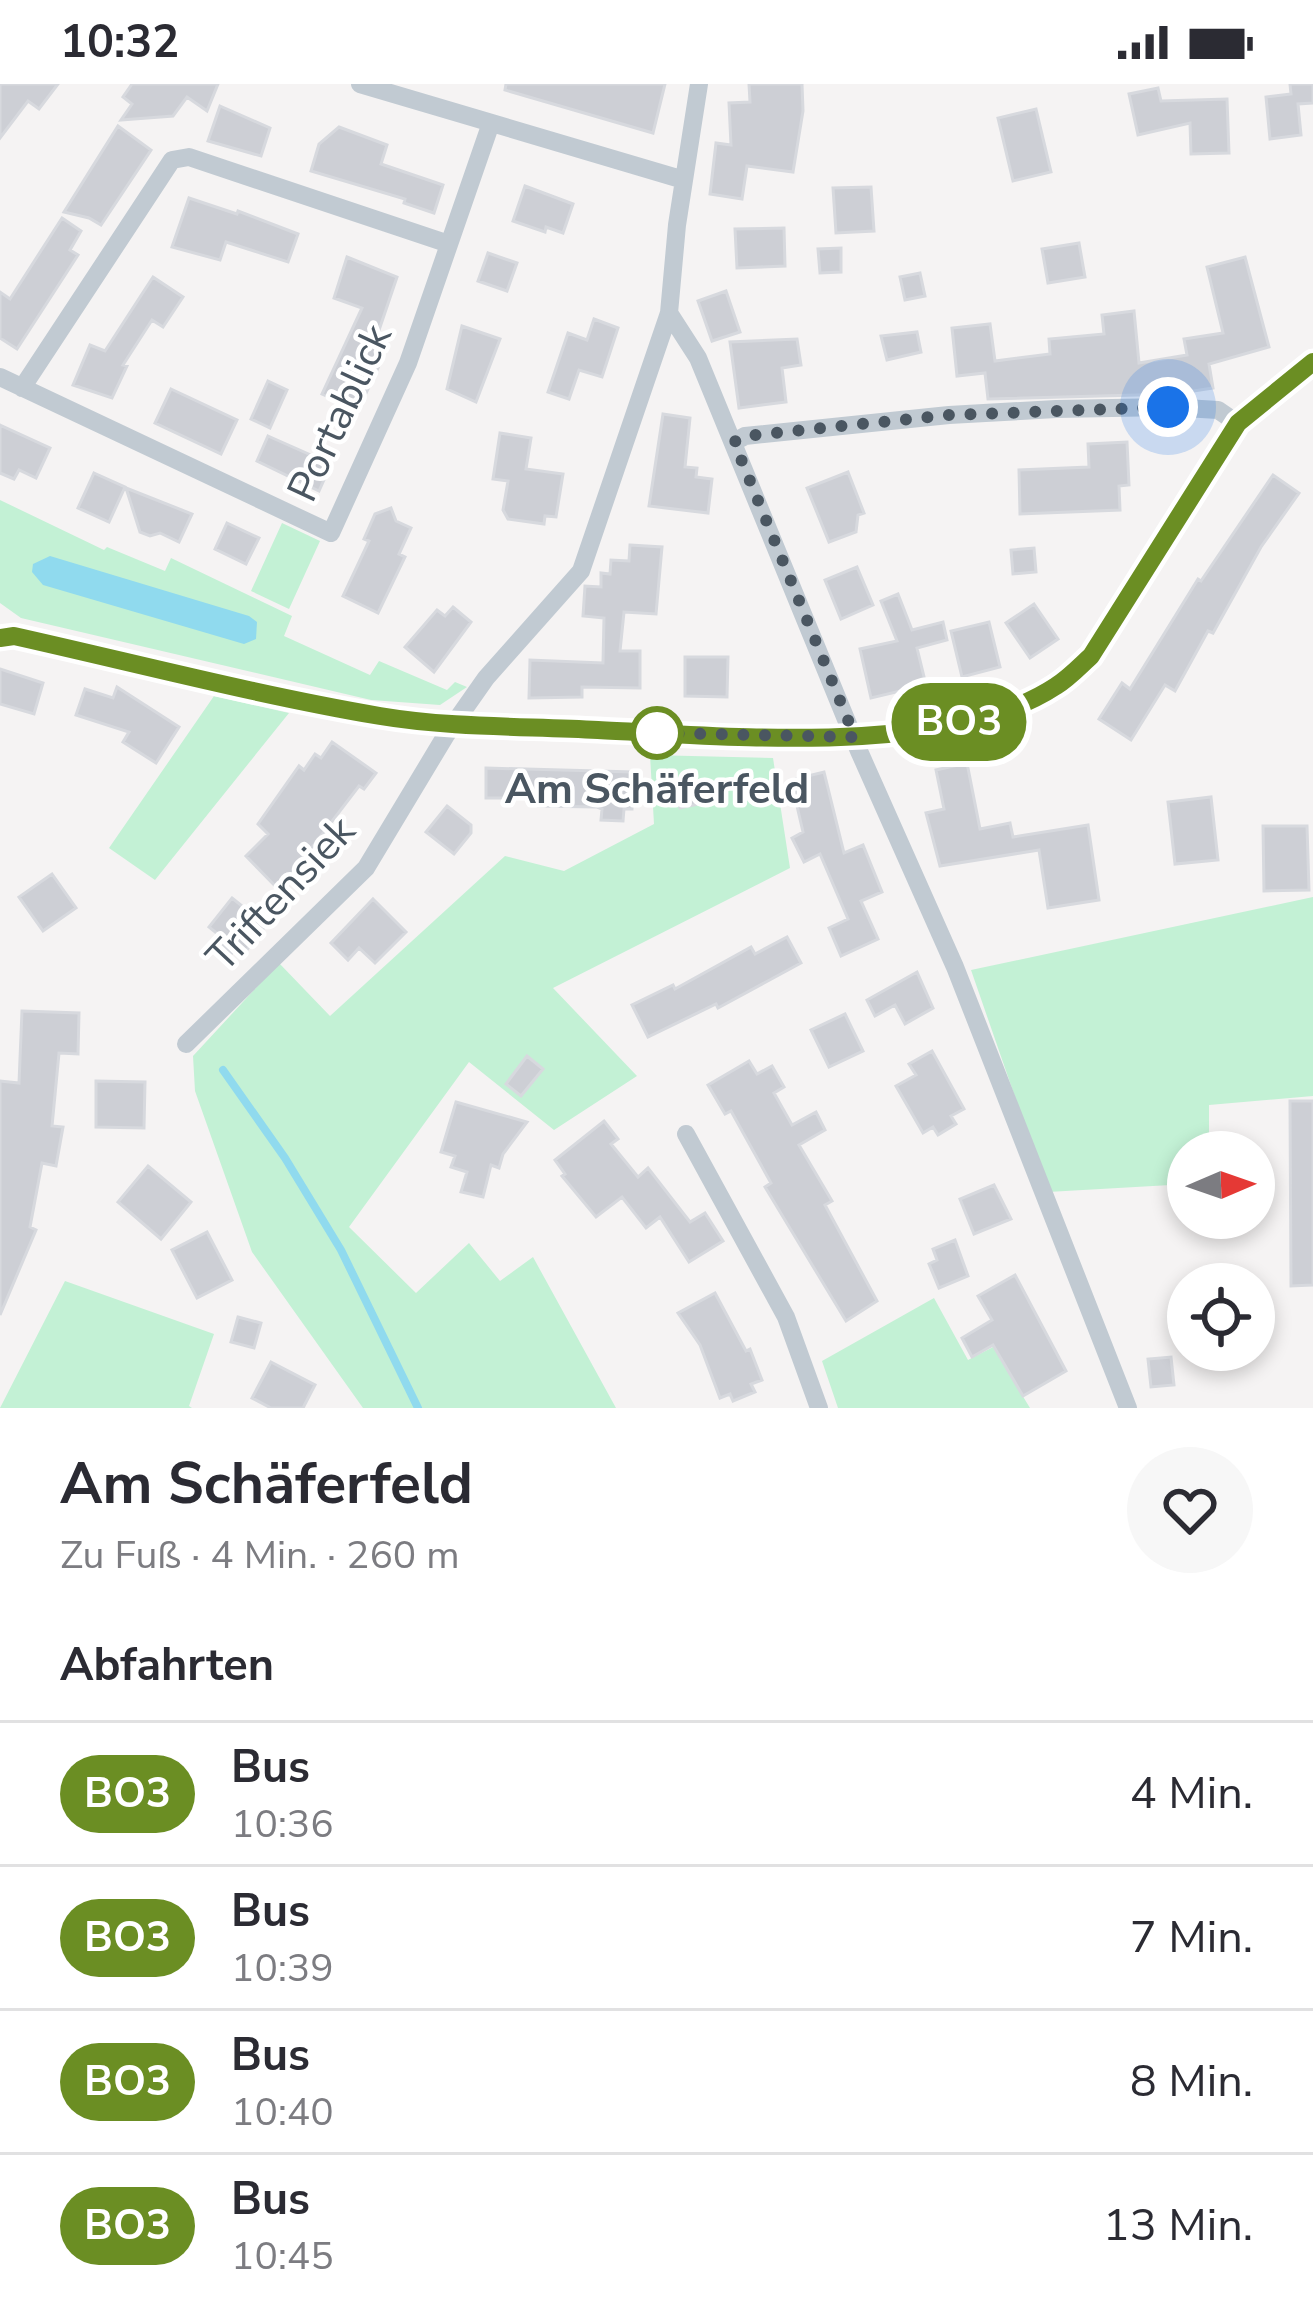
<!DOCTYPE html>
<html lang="de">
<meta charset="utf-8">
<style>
:root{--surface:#fff;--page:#f7f7f7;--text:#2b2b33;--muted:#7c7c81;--line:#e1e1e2}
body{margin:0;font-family:"Nunito Sans",sans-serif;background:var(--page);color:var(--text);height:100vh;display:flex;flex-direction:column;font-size:45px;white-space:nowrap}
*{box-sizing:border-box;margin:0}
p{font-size:39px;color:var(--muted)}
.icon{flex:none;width:66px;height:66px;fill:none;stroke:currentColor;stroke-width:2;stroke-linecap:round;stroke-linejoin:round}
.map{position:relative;height:1324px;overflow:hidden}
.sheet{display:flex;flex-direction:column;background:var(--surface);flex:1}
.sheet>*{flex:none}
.badge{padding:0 24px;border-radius:39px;font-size:42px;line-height:78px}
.needle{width:78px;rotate:88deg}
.buttons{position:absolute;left:1167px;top:1047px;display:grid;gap:24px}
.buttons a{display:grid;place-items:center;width:108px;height:108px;border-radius:50%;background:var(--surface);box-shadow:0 6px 18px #0003;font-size:60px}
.you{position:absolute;width:60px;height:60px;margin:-30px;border:9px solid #fff;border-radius:50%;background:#1a73e8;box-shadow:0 0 0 18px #1a73e833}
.map>.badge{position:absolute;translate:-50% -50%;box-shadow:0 0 0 6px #fff}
h2{padding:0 60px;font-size:45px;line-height:108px}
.round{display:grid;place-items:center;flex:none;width:126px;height:126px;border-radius:63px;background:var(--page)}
.summary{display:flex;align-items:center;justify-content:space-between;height:204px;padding:0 60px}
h1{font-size:57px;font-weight:700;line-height:90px}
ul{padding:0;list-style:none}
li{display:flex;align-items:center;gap:36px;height:144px;padding:0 60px;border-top:3px solid var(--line)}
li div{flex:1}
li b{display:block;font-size:45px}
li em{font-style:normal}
li .badge{min-width:132px;font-weight:700;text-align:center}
.status{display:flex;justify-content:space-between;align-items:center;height:84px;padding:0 60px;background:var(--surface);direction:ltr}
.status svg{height:33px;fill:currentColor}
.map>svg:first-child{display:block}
.green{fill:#c3f1d5}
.water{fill:#90daee}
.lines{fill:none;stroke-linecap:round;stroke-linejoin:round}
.stream{stroke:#90daee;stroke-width:8}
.building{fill:#cdcfd5;stroke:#d7d9de;stroke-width:3}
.street{stroke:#c1cad2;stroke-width:18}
.line-casing{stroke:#fff;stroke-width:27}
.line{stroke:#6b8e23;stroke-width:18}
.walk{stroke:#4a5661;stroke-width:12;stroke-dasharray:0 21.6}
.stop-dot{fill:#fff;stroke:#6b8e23;stroke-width:6}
.labels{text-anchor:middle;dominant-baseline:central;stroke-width:9;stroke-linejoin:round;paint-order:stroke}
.street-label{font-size:42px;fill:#4a5661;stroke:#fff}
.stop-label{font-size:42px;font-weight:bold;fill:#4a5661;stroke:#fff}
</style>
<div class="status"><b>10:32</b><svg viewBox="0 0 49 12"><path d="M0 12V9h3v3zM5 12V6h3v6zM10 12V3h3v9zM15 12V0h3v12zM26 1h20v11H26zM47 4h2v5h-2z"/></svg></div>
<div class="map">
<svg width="1313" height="1324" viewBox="0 0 1313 1324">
<rect width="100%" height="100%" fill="#f5f3f3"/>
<path class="green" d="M0,416L104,466L107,463L165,487L171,474L292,532L284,552L370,591L379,577L447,606L455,598L467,603L440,621L371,616L21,534L0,519Z
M282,439L320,457L289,525L251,507Z
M214,612L289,629L155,796L109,764Z
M650,671L773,674L790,784L553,904L637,992L554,1046L469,978L349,1143L416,1209L469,1159L500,1197L533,1173L616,1324H363L252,1168L195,1007L193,972L279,879L330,932L505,772L564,787L654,740Z
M1313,813V1012L1209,1021V1068H1188V1100L1048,1108L971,886Z
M65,1197L214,1250L189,1322L192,1324H0Z
M934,1214L968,1276L993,1263L1030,1324H838L822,1277Z"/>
<path class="water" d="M50,472L249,532L257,538L256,555L244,560L43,501L32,488L33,480Z"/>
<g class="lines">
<path class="stream" d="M223,986L285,1074L341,1166L418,1324"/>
</g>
<path class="building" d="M0,0H58L39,25L28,17L0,54Z
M132,0H218L207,27L187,13L173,32L121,36L132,20L123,13Z
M506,0H665L653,49L505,6Z
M749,0H802L803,27L793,88L747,82L742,115L710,110L716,59L731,61L729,19L750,18Z
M1290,0H1313V19L1298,20L1301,51L1270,55L1266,13L1291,10Z
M1158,4L1161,17L1227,15L1229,69L1191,70L1190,39L1138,51L1129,10Z
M220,22L270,44L261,72L208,57Z
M1036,25L1051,88L1013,97L998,34Z
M118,42L151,66L101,141L89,134L64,128Z
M339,43L387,61L381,80L443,101L434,129L404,119L405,115L311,87L319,60Z
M525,102L573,120L563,149L546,143L545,148L513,137Z
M871,103L874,147L836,149L833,104Z
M189,114L237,130L238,127L298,150L288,178L226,158L220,176L172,163Z
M62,134L81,147L70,166L78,171L17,265L0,254V208L10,215Z
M784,144L785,182L737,184L735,145Z
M1079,159L1085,193L1048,199L1042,165Z
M841,164V188L820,189L818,165Z
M488,169L517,179L507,207L478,197Z
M347,173L397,193L375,258L381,261L371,281L378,284L358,326L322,310L362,224L334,214Z
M1245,173L1269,263L1209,280L1213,304L1174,310L988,315L985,289L957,292L952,244L990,240L995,277L1050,270L1049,255L1104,250L1102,231L1134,227L1139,279L1187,271L1184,255L1223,249L1207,183Z
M920,189L925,212L905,216L900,193Z
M153,193L183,213L163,243L152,236L123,281L127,282L112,314L73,301L90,261L105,267Z
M726,207L740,248L712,257L698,217Z
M594,235L618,244L602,293L579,286L569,315L548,308L568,249L587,256Z
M462,242L500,255L476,318L447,305Z
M917,248L921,268L887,276L881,252Z
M797,255L801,281L782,284L786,318L739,324L730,258Z
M268,297L287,306L270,344L251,335Z
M171,305L237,336L221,370L155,339Z
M663,330L690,334L685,383L697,384L696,393L712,395L708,429L649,422Z
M0,341L50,364L36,394L19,386L14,395L0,389Z
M500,349L531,354L526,385L563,390L556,433L545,432L544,440L508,435L503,426L508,397L493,395Z
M268,352L331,380L319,407L257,377Z
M1127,358L1129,401L1119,402L1120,426L1020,430L1019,386L1089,383L1088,360Z
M848,388L864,429L858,431L856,448L829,458L807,404Z
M94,389L125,403L109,438L78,424Z
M1273,391L1299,409L1261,463L1213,549L1208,547L1175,607L1165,601L1131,656L1099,635L1122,599L1130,605L1198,495L1201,497Z
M126,404L192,430L179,458L160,449L150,452L140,448Z
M391,424L396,437L411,444L399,470L405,473L378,529L343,512L369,457L364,455L375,430Z
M227,439L259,454L246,480L215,465Z
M630,461L662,463L656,530L624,528L620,567H640V604L582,603V613L529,614L530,576L603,579L604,534L583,532L585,502L601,503V489L610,490L611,476L629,477Z
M1034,464L1036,488L1013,490L1011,466Z
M857,483L873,521L841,535L825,496Z
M898,510L912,546L943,538L947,556L917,564L926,601L871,614L860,565L897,557L881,517Z
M1034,520L1058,555L1030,574L1006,539Z
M453,523L471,538L434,588L405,563L437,526L445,532Z
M989,538L1000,583L962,593L951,547Z
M685,573H728L727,613L685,612Z
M0,585L43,599L34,630L0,620Z
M117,603L179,643L156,679L123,658L129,648L76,631L85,605L113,614Z
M332,658L376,689L364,705L359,702L310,766L313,769L277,804L246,772L268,750L258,740L299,682L304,686L315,670L321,674Z
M967,679L980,745L1010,739L1013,753L1088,741L1099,816L1048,824L1039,766L940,782L926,729L944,725L936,686Z
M486,684L633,688L632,725H624L623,737L601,736L602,725L597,723L539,722L540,714H486Z
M824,688L844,769L863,761L882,808L861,817L878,855L841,872L829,844L848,835L820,770L804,778L792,754L803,748L791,696Z
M702,696L707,718L680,724L676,702Z
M1211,713L1218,776L1175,780L1168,718Z
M447,722L471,741V749L454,770L426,748Z
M1263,742H1307L1309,806L1264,807Z
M52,790L76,824L43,847L19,813Z
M232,814L266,841L243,871L235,865L232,869L215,856L219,851L209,843Z
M373,815L406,848L375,879L359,864L348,876L331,859Z
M787,853L801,879L718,924L716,920L648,953L632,921L673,901L675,905L751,863L755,870Z
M917,888L933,924L905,940L895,921L875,932L867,916Z
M22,927L79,929L78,970L59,969L52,1042L63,1043L56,1082L42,1079L30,1143L36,1146L0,1231V997L19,999Z
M845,930L863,967L829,983L811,946Z
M932,967L964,1025L951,1032L956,1040L938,1051L933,1043L923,1049L896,1002L916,991L909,980Z
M527,972L543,985L521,1012L506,1000Z
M749,977L757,990L772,982L784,1003L774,1009L792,1041L816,1028L825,1046L799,1061L832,1117L825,1121L877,1217L846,1237L765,1103L771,1099L731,1027L725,1030L708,1001Z
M96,997L145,998L144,1044L96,1043Z
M1290,1017H1313V1201L1291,1202Z
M456,1018L527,1038L503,1070L499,1084L491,1081L483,1113L461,1108L467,1088L451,1083L455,1072L441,1068Z
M604,1037L618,1055L611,1060L638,1093L648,1084L690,1138L705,1129L723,1157L689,1178L660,1133L646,1144L622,1113L596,1133L562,1092L565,1090L555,1076Z
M148,1082L191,1118L161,1155L118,1118Z
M994,1101L1011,1135L974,1150L960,1115Z
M207,1148L232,1196L197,1214L172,1166Z
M955,1156L968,1192L939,1204L929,1180L937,1176L933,1165Z
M1015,1191L1066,1287L1023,1312L993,1261L972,1273L962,1254L992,1236L978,1212Z
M715,1209L746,1267L750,1265L762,1296L751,1300L755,1308L733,1317L730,1310L720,1314L700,1261L678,1229Z
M238,1233L261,1239L254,1264L231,1258Z
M1171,1273L1174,1301L1151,1303L1148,1275Z
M271,1278L315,1301L303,1324H271L252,1314Z"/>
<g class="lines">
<path class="street" d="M360,0L684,96
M669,229L698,274L859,667L955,883L1128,1324
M0,293L331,449L408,279L491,39
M22,304L172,76L189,73L449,160
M734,358L745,352L949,331L1056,325L1168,323L1218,326L1237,339
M0,554L13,552C135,578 257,611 380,632C451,644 526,642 599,646C732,652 899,673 1024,619C1050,608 1070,591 1091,572L1237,339L1313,278
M186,960L366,784L446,651L486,594L581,487L669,229L677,141L699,0
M686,1050L786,1233L819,1324"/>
</g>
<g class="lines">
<defs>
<path id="line" d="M0,554L14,552C135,579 257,611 380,632C451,644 526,642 598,646C726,652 947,674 1056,602C1069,594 1080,582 1091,572L1238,339L1313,278"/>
</defs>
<use href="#line" class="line-casing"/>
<use href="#line" class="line"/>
<path class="walk" d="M657,649L855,653L734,358L745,352L949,331L1168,323"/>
</g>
<circle class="stop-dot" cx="657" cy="649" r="24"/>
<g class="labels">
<g class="street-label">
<text transform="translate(340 329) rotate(-65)">Portablick</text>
<text transform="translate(281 810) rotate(-47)">Triftensiek</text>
</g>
<g class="stop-label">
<text x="657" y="705">Am Schäferfeld</text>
</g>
</g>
</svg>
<div class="buttons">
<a><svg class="needle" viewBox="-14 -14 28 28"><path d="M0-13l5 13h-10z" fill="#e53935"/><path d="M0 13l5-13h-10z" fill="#7c7c81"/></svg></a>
<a><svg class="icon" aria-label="locate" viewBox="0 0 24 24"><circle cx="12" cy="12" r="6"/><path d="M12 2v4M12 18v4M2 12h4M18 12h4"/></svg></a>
</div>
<div class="you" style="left:1168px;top:323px"></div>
<b class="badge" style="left:959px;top:638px;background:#6b8e23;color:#fff">BO3</b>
</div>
<section class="sheet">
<div class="summary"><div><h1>Am Schäferfeld</h1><p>Zu Fuß · 4 Min. · 260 m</p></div><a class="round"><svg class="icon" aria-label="heart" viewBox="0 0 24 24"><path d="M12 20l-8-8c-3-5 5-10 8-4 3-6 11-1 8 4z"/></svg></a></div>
<h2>Abfahrten</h2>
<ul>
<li><span class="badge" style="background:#6b8e23;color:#fff">BO3</span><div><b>Bus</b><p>10:36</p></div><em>4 Min.</em></li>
<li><span class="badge" style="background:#6b8e23;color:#fff">BO3</span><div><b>Bus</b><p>10:39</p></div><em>7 Min.</em></li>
<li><span class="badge" style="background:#6b8e23;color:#fff">BO3</span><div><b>Bus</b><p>10:40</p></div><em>8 Min.</em></li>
<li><span class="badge" style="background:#6b8e23;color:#fff">BO3</span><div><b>Bus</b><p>10:45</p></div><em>13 Min.</em></li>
</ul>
</section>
